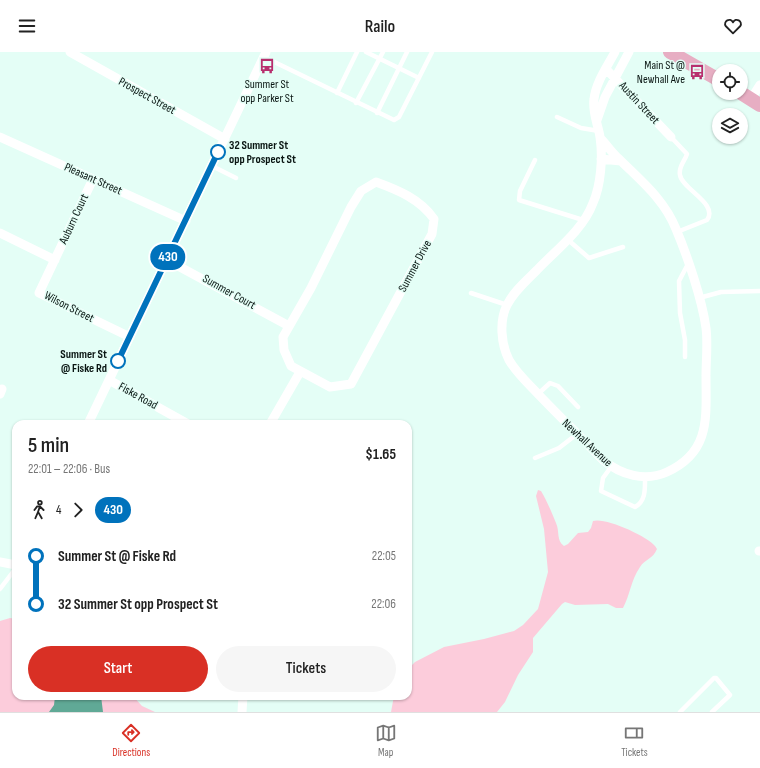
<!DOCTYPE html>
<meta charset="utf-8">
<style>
:root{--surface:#fff;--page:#f6f6f6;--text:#222;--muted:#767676;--line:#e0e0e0;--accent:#d93025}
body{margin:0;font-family:"Sofia Sans Condensed",sans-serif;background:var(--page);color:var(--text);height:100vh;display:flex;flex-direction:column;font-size:15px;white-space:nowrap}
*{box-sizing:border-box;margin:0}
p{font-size:13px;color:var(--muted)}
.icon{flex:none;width:22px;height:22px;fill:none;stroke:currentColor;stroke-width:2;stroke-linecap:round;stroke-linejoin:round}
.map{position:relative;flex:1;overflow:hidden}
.drawer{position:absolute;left:12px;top:368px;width:400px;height:280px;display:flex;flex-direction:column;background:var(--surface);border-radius:12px;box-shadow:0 1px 3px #0004}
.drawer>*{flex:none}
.badge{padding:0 8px;border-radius:13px;font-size:14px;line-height:26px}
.controls{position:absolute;left:712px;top:12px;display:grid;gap:8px}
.controls a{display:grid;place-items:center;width:36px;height:36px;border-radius:50%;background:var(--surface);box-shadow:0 1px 3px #0004;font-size:20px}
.map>.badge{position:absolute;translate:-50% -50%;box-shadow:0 0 0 2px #fff}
.legs{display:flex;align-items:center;gap:6px;height:44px;padding:0 16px;font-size:13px}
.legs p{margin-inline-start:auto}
.summary{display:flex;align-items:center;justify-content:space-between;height:68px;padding:0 16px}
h1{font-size:22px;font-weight:600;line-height:30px}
.cta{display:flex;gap:8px;margin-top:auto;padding:8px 16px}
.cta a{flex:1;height:46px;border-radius:24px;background:var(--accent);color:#fff;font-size:16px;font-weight:600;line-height:46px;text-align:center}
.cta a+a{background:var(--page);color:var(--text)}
ul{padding:0 16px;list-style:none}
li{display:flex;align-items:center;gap:14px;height:48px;font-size:15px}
li i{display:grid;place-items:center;width:6px;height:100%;margin:0 5px;background:currentColor}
li i::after{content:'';width:10px;height:10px;margin:-5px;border:3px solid;border-radius:50%;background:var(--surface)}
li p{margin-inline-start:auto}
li:first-child i{background:linear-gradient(#0000 50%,currentColor 0)}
li:last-child i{background:linear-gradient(currentColor 50%,#0000 0)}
header{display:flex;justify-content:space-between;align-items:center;height:52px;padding:0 16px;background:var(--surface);font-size:18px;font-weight:600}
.tab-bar{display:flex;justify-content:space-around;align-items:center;height:56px;border-top:1px solid var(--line);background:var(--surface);font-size:11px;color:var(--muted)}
.tab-bar a{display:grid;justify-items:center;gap:2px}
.tab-bar .on{color:var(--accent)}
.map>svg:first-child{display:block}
.green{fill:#fcccdb}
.water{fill:#60a996}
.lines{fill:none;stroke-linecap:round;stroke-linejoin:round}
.lane{stroke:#fff;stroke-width:4.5}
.street{stroke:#fff;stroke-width:9}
.primary{stroke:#e7aec3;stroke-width:14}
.line-1-casing{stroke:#fff;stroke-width:9}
.line-1{stroke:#0072bc;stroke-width:6}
.stop-1-dot{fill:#fff;stroke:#0072bc;stroke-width:2}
.labels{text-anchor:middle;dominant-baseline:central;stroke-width:3;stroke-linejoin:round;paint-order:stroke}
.poi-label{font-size:12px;fill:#0a1613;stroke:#e4fef6;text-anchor:end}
.street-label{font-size:12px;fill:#0a1613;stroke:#e4fef6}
.stop-label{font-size:12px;font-weight:bold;fill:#0a1613;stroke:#e4fef6;text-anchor:start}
</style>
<header><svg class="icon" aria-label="menu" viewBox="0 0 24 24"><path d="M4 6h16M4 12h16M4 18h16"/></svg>Railo<svg class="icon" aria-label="heart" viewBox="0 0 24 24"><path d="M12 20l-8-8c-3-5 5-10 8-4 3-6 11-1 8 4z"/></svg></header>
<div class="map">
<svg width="760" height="660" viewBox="0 0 760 660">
<rect width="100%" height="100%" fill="#e4fef6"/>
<path class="green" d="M538,438L541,439C547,449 552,461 556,471C560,480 556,488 564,494L568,492L578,481L588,480L591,476L593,469C605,465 647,484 655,494L657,497C653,507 645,507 640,515C631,528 630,543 623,556H616L608,552L575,553L565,550L562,552L533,586V600L518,623L505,650L497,660H391L394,644H408V617L415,610L444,595L484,587L514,579L523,573L538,557L548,520L544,477L536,444Z
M10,566L16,567V644H133L142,654L155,660H0V569Z"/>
<path class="water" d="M55,644H101L103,660H49L54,653Z"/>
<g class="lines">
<path class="lane" d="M366,0L419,26
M264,5L394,68L399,65L432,0
M337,41L357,0
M356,51L383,0
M377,61L407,0
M557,65L581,76L599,79
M671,85L687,102C685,109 678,115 680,123C682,137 719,152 707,168L677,180
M535,108L520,139L519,148L583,168
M212,114L236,126
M567,187L589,206L623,195
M471,241L507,253
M699,246L721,240L760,239
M685,305V288L680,261L679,229L688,212
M538,342L550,331L558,334L578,355
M535,406L559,396L577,382
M611,415L603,426L601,439L635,455C646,449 645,437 645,425
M0,537L16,516
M680,660L714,626H716L730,643L712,660"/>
<path class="street" d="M70,0L225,87
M606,17L671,85
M751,47L760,33
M597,68L605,45L629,0
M0,85L186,169
M601,87C607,93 612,101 619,107C641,129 664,147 676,177C687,203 702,247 706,276C708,292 706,308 706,324C706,365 711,400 667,420C645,430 621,423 603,408C582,386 560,365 539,343C529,332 517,322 509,308C501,292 499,269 507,253C514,239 526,229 537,218C556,198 583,178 593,151C601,133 603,105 600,85C598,72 592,61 594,47C596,30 607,15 615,0
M601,107L621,109
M93,127L39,241L130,285
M376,130C398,138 420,147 434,167L432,182L351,332L330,335L291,314L284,298L283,285L311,236L351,155L361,139Z
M0,181L55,208
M167,208L289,274
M109,328L188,372
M0,342L2,337
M88,372L266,0
M270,372L300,320
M759,499H760
M0,510L16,513
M242,660L243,644"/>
<path class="primary" d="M670,0L719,28
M741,41L760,53"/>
</g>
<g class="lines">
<defs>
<path id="line-1" d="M118,309L218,100"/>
</defs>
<use href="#line-1" class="line-1-casing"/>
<use href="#line-1" class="line-1"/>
</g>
<defs>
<symbol id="bus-bare" viewBox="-9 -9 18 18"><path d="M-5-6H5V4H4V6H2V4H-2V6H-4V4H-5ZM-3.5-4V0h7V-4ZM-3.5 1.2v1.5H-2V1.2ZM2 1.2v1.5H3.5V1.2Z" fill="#b82f6e" stroke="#e4fef6" stroke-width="2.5" paint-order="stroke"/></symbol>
</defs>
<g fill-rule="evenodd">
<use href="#bus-bare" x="256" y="3" width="22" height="22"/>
<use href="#bus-bare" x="686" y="9" width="22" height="22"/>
</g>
<g class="stop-1-dot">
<circle cx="218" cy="100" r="7"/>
<circle cx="118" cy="309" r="7"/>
</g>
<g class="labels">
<g class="poi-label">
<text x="685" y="13">Main St @<tspan x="685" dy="14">Newhall Ave</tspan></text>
<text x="267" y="32" text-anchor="middle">Summer St<tspan x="267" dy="14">opp Parker St</tspan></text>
</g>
<g class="street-label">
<text transform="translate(147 44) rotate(29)">Prospect Street</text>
<text transform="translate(639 51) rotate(47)">Austin Street</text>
<text transform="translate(93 127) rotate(24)">Pleasant Street</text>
<text transform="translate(74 167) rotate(-65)">Auburn Court</text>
<text transform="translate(415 214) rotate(-62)">Summer Drive</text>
<text transform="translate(229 240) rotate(29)">Summer Court</text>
<text transform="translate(69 255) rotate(27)">Wilson Street</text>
<text transform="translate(138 344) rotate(29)">Fiske Road</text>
<text transform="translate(587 391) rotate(43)">Newhall Avenue</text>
</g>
<g class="stop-label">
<text x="229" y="93">32 Summer St<tspan x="229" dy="14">opp Prospect St</tspan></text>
<text x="107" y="302" text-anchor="end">Summer St<tspan x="107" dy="14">@ Fiske Rd</tspan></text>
</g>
</g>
</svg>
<div class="controls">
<a><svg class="icon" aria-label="locate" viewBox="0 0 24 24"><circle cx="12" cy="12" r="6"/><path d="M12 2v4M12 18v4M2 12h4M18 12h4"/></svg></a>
<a><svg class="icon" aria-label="layers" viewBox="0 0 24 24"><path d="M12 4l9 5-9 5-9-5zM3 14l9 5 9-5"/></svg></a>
</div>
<b class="badge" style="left:168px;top:205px;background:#0072bc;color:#fff">430</b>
<section class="drawer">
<div class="summary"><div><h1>5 min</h1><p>22:01 – 22:06 · Bus</p></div><b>$1.65</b></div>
<div class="legs"><svg class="icon" aria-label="walk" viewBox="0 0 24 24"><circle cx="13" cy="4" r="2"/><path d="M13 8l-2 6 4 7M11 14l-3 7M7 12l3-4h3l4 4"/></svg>4<svg class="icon" aria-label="forward" viewBox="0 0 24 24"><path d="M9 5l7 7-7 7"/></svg><b class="badge" style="background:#0072bc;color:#fff">430</b></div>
<ul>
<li><i style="color:#0072bc"></i><b>Summer St @ Fiske Rd</b><p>22:05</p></li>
<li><i style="color:#0072bc"></i><b>32 Summer St opp Prospect St</b><p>22:06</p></li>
</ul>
<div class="cta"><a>Start</a><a>Tickets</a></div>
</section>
</div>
<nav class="tab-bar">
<a class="on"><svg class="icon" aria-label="directions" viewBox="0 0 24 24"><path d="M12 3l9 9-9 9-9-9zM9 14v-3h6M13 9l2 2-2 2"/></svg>Directions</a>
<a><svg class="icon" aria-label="map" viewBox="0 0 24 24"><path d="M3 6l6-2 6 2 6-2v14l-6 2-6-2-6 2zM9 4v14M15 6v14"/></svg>Map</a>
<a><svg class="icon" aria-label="tickets" viewBox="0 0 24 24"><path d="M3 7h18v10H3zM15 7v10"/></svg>Tickets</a>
</nav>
